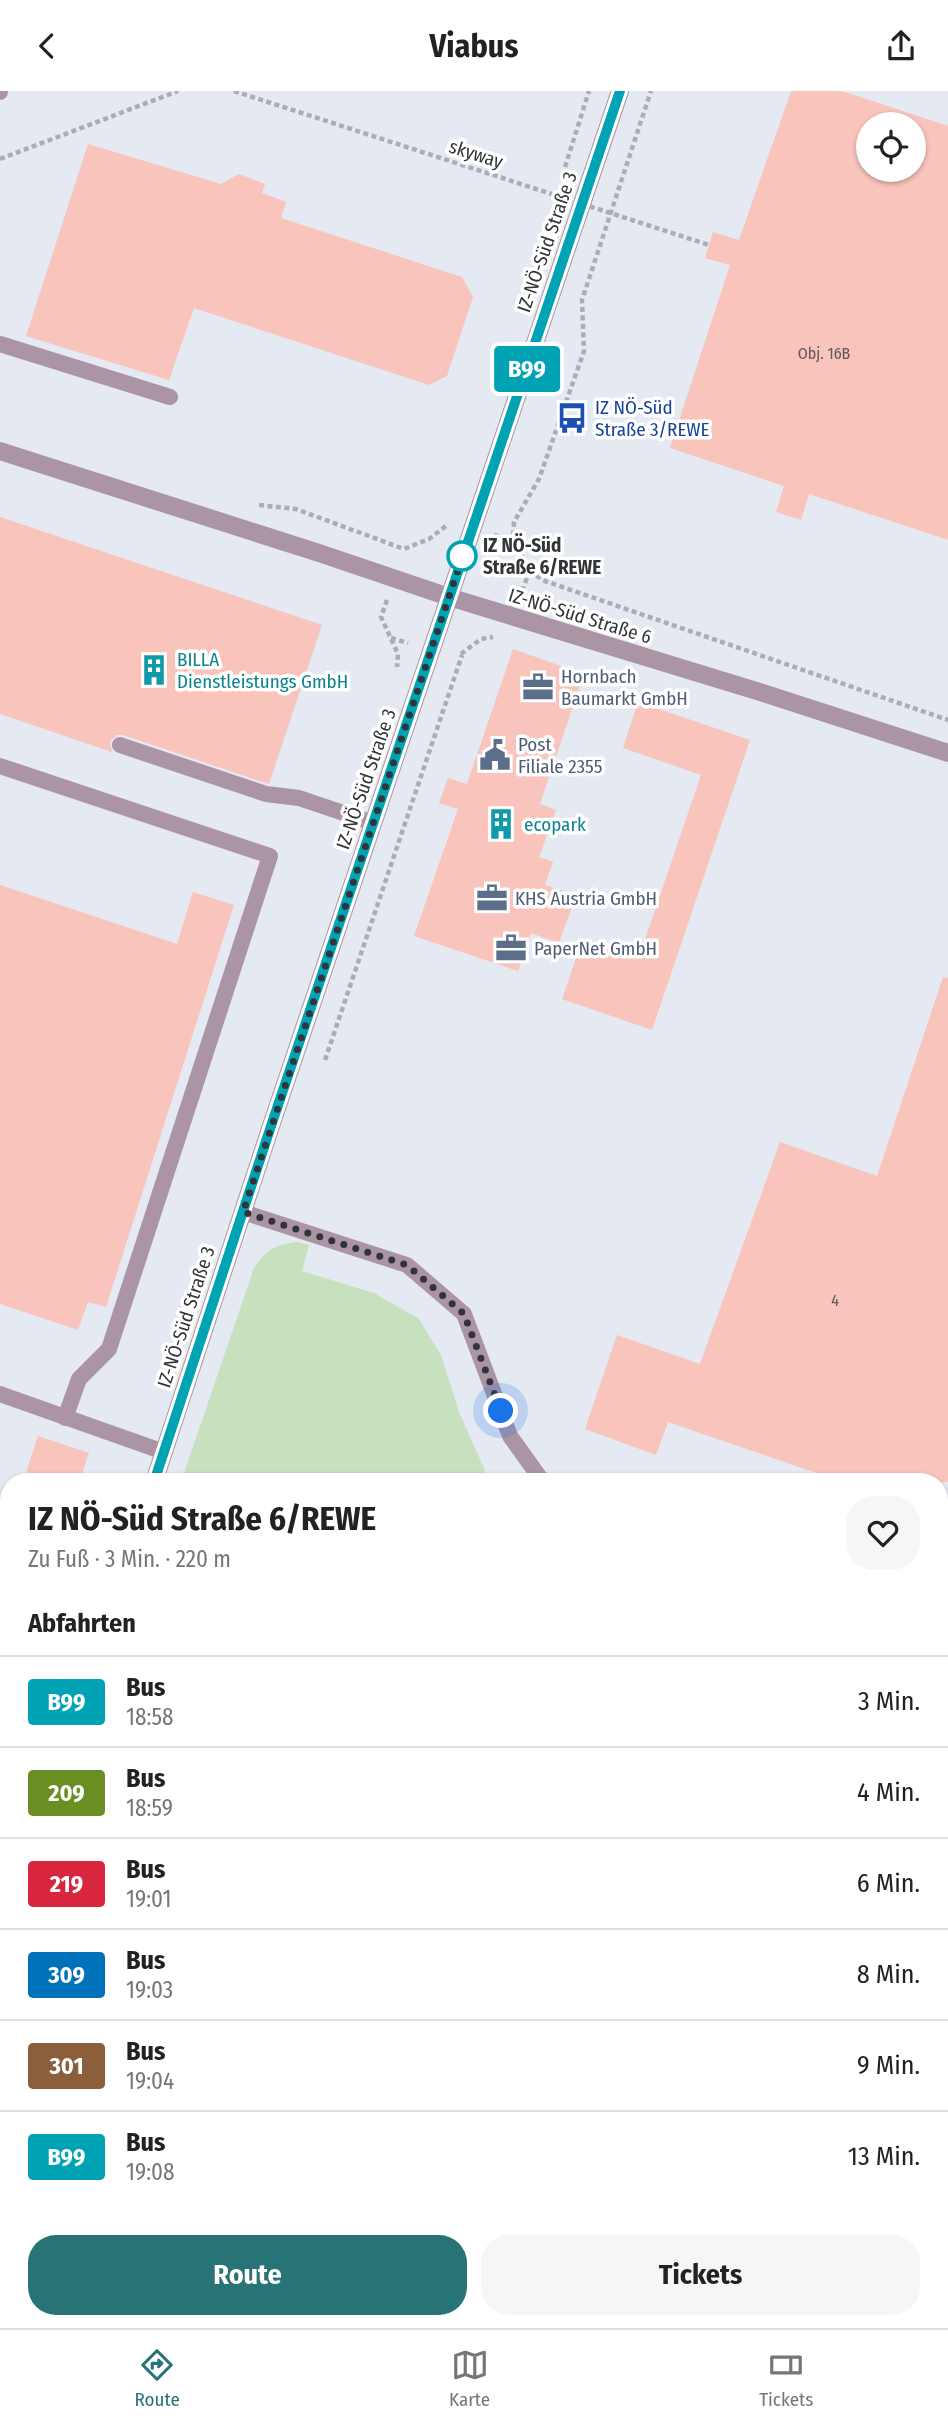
<!DOCTYPE html>
<html lang="de">
<meta charset="utf-8">
<style>
:root{--surface:#fff;--page:#f6f6f6;--text:#222;--muted:#767676;--line:#e0e0e0;--accent:#287376}
body{margin:0;font-family:"Fira Sans Condensed",sans-serif;background:var(--page);color:var(--text);height:100vh;display:flex;flex-direction:column;font-size:26px;white-space:nowrap}
*{box-sizing:border-box;margin:0}
p{font-size:23px;color:var(--muted)}
.icon{flex:none;width:38px;height:38px;fill:none;stroke:currentColor;stroke-width:2;stroke-linecap:round;stroke-linejoin:round}
.map{position:relative;flex:1;overflow:hidden}
.side{position:absolute;left:0px;top:1382px;width:948px;height:856px;display:flex;flex-direction:column;background:var(--surface);border-radius:28px 28px 0 0;box-shadow:0 2px 5px #0004}
.side>*{flex:none}
.badge{padding:0 14px;border-radius:5px;font-size:24px;line-height:46px}
.fabs{position:absolute;left:856px;top:21px;display:grid;gap:14px}
.fabs a{display:grid;place-items:center;width:70px;height:70px;border-radius:50%;background:var(--surface);box-shadow:0 2px 5px #0004;font-size:35px}
.you{position:absolute;width:35px;height:35px;margin:-18px;border:5px solid #fff;border-radius:50%;background:#1a73e8;box-shadow:0 0 0 10px #1a73e833}
.map>.badge{position:absolute;translate:-50% -50%;box-shadow:0 0 0 4px #fff}
h2{padding:0 28px;font-size:26px;line-height:63px}
.round{display:grid;place-items:center;flex:none;width:74px;height:74px;border-radius:28px;background:var(--page)}
.overview{display:flex;align-items:center;justify-content:space-between;height:119px;padding:0 28px}
h1{font-size:33px;font-weight:700;line-height:52px}
.action{display:flex;gap:14px;margin-top:auto;padding:14px 28px}
.action a{flex:1;height:80px;border-radius:28px;background:var(--accent);color:#fff;font-size:28px;font-weight:700;line-height:80px;text-align:center}
.action a+a{background:var(--page);color:var(--text)}
ul{padding:0;list-style:none}
li{display:flex;align-items:center;gap:21px;height:91px;padding:0 28px;border-top:2px solid var(--line)}
li div{flex:1}
li b{display:block;font-size:26px}
li em{font-style:normal}
li .badge{min-width:77px;font-weight:700;text-align:center}
header{display:flex;justify-content:space-between;align-items:center;height:91px;padding:0 28px;background:var(--surface);font-size:32px;font-weight:700}
.tab-bar{display:flex;justify-content:space-around;align-items:center;height:98px;border-top:2px solid var(--line);background:var(--surface);font-size:19px;color:var(--muted)}
.tab-bar a{display:grid;justify-items:center;gap:4px}
.tab-bar .selected{color:var(--accent)}
.map>svg:first-child{display:block}
.green{fill:#c7e1bf}
.building{fill:#f8c4bb;fill-rule:evenodd}
.lines{fill:none;stroke-linecap:round;stroke-linejoin:round}
.path{stroke:#a9adb4;stroke-width:4.5;stroke-dasharray:5 3.5;stroke-linecap:butt}
.service{stroke:#ab94a4;stroke-width:16}
.minor{stroke:#ab94a4;stroke-width:18}
.path-bridge{stroke:#a9adb4;stroke-width:4.5;stroke-dasharray:5 3.5;stroke-linecap:butt}
.line-casing{stroke:#fff;stroke-width:16}
.line{stroke:#00a3b4;stroke-width:10}
.walk{stroke:#323438;stroke-width:7;stroke-dasharray:0 12.6}
.stop-dot{fill:#fff;stroke:#00a3b4;stroke-width:3.5}
.labels{text-anchor:middle;dominant-baseline:central;stroke-width:7;stroke-linejoin:round;paint-order:stroke}
.number-label{font-size:16px;fill:#645859}
.street-label{font-size:19px;fill:#323438;stroke:#fff}
.transit-label{font-size:19px;fill:#164399;stroke:#fff;text-anchor:start}
.stop-label{font-size:19px;font-weight:bold;fill:#323438;stroke:#fff;text-anchor:start}
.culture-label{font-size:19px;fill:#0d838f;stroke:#fff;text-anchor:start}
.service-label{font-size:19px;fill:#4e5e75;stroke:#fff;text-anchor:start}
</style>
<header><svg class="icon" aria-label="back" viewBox="0 0 24 24"><path d="M15 5l-7 7 7 7"/></svg>Viabus<svg class="icon" aria-label="share" viewBox="0 0 24 24"><path d="M12 15V3M7 8l5-5 5 5M5 13v7h14v-7"/></svg></header>
<div class="map">
<svg width="948" height="2237" viewBox="0 0 948 2237">
<rect width="100%" height="100%" fill="#e4e9f2"/>
<path class="green" d="M297,1151L309,1154L302,1180L374,1202L419,1228L441,1264L459,1321L490,1391H181L254,1177C267,1158 274,1154 297,1151Z
M9,1900V2071L0,2069V1926Z"/>
<path class="building" d="M791,0H842L948,35V449L809,403L801,429L776,421L784,395L670,357L730,174L705,167L713,141L739,149ZM868,33H914V79H868Z
M88,53L221,93L239,83L265,93L262,102L286,111L281,127L462,186L473,206L447,285L429,294L194,217L169,289L26,245Z
M0,426L322,534L269,693L123,644H117L110,650L112,661L0,623Z
M513,558L584,583L540,713L556,719L539,766L553,771L545,794L576,804L559,852L531,842L518,880L414,845L458,718L439,712L448,687L467,693Z
M638,611L750,649L652,939L562,908L583,847L639,866L701,684L623,657Z
M0,794L177,853L193,801L234,814L106,1216L88,1211L78,1239L0,1213Z
M943,886L948,887V1391H843L668,1331L656,1364L585,1338L617,1244L700,1273L780,1051L877,1085Z
M38,1345L89,1362L79,1391H23Z"/>
<g class="lines">
<path class="path" d="M0,68L178,0
M565,76L589,0
M259,414L296,418L404,458L429,448L446,435
M494,444L513,450L514,431L539,388L584,260L582,209L651,0
M513,450L530,479L521,503
M530,479L542,489L948,629
M387,509L381,526L398,563L397,576
M391,547L408,552
M461,563L481,548L493,546
M325,969L462,564
M1,1801L9,1779"/>
<path class="service" d="M0,1V0
M0,253L170,306
M120,654L266,703L299,707L373,732
M0,675L270,765L109,1258L79,1288L65,1327
M243,1121L407,1174L464,1223L510,1345L543,1391
M0,1303L164,1361
M940,1466L948,1463"/>
<path class="minor" d="M0,360L319,462L449,506L760,601L948,662
M154,1391L272,1032L620,0
M0,1849L9,1823"/>
<path class="path-bridge" d="M234,0L709,154"/>
</g>
<g class="lines">
<defs>
<path id="line" d="M154,1391L272,1032L620,0"/>
</defs>
<use href="#line" class="line-casing"/>
<use href="#line" class="line"/>
<path class="walk" d="M462,465L464,461L243,1121L407,1174L464,1223L501,1320"/>
</g>
<defs>
<symbol id="bus-bare" viewBox="-9 -9 18 18"><path d="M-5-6H5V4H4V6H2V4H-2V6H-4V4H-5ZM-3.5-4V0h7V-4ZM-3.5 1.2v1.5H-2V1.2ZM2 1.2v1.5H3.5V1.2Z" fill="#1a4fb4" stroke="#fff" stroke-width="2.5" paint-order="stroke"/></symbol>
<symbol id="building-bare" viewBox="-9 -9 18 18"><path d="M-4-6H4V6H1V3H-1V6H-4ZM-2.5-4.3h1.7v1.8h-1.7ZM.8-4.3h1.7v1.8H.8ZM-2.5-1h1.7V.8h-1.7ZM.8-1h1.7V.8H.8Z" fill="#0f9aa8" stroke="#fff" stroke-width="2.5" paint-order="stroke"/></symbol>
<symbol id="office-bare" viewBox="-9 -9 18 18"><path d="M-6-3h4V-5.5h4V-3h4V5H-6ZM-1-4.5V-3h2v-1.5ZM-6 0V1H6V0Z" fill="#5c6f8a" stroke="#fff" stroke-width="2.5" paint-order="stroke"/></symbol>
<symbol id="civic-bare" viewBox="-9 -9 18 18"><path d="M-.6-6.5H3V-4.5H.6V-3L4-1V1h2V6H-6V1h2V-1L-.6-3ZM-1.2 2.5V6h2.4V2.5Z" fill="#5c6f8a" stroke="#fff" stroke-width="2.5" paint-order="stroke"/></symbol>
</defs>
<g fill-rule="evenodd">
<use href="#bus-bare" x="550" y="305" width="44" height="44"/>
<use href="#building-bare" x="132" y="557" width="44" height="44"/>
<use href="#office-bare" x="516" y="574" width="44" height="44"/>
<use href="#civic-bare" x="473" y="642" width="44" height="44"/>
<use href="#building-bare" x="479" y="711" width="44" height="44"/>
<use href="#office-bare" x="470" y="785" width="44" height="44"/>
<use href="#office-bare" x="489" y="835" width="44" height="44"/>
</g>
<circle class="stop-dot" cx="462" cy="465" r="14"/>
<g class="labels">
<g class="number-label">
<text x="824" y="262">Obj. 16B</text>
<text x="835" y="1209">4</text>
</g>
<g class="street-label">
<text transform="translate(476 63) rotate(18)">skyway</text>
<text transform="translate(547 151) rotate(-71)">IZ-NÖ-Süd Straße 3</text>
<text transform="translate(580 525) rotate(17)">IZ-NÖ-Süd Straße 6</text>
<text transform="translate(366 688) rotate(-71)">IZ-NÖ-Süd Straße 3</text>
<text transform="translate(186 1226) rotate(-72)">IZ-NÖ-Süd Straße 3</text>
</g>
<g class="transit-label">
<text x="595" y="316">IZ NÖ-Süd<tspan x="595" dy="22">Straße 3/REWE</tspan></text>
</g>
<g class="stop-label">
<text x="483" y="454">IZ NÖ-Süd<tspan x="483" dy="22">Straße 6/REWE</tspan></text>
</g>
<g class="culture-label">
<text x="177" y="568">BILLA<tspan x="177" dy="22">Dienstleistungs GmbH</tspan></text>
<text x="524" y="733">ecopark</text>
</g>
<g class="service-label">
<text x="561" y="585">Hornbach<tspan x="561" dy="22">Baumarkt GmbH</tspan></text>
<text x="518" y="653">Post<tspan x="518" dy="22">Filiale 2355</tspan></text>
<text x="515" y="807">KHS Austria GmbH</text>
<text x="534" y="857">PaperNet GmbH</text>
</g>
</g>
</svg>
<div class="fabs">
<a><svg class="icon" aria-label="locate" viewBox="0 0 24 24"><circle cx="12" cy="12" r="6"/><path d="M12 2v4M12 18v4M2 12h4M18 12h4"/></svg></a>
</div>
<div class="you" style="left:501px;top:1320px"></div>
<b class="badge" style="left:527px;top:278px;background:#00a3b4;color:#fff">B99</b>
<section class="side">
<div class="overview"><div><h1>IZ NÖ-Süd Straße 6/REWE</h1><p>Zu Fuß · 3 Min. · 220 m</p></div><a class="round"><svg class="icon" aria-label="heart" viewBox="0 0 24 24"><path d="M12 20l-8-8c-3-5 5-10 8-4 3-6 11-1 8 4z"/></svg></a></div>
<h2>Abfahrten</h2>
<ul>
<li><span class="badge" style="background:#00a3b4;color:#fff">B99</span><div><b>Bus</b><p>18:58</p></div><em>3 Min.</em></li>
<li><span class="badge" style="background:#6b8e23;color:#fff">209</span><div><b>Bus</b><p>18:59</p></div><em>4 Min.</em></li>
<li><span class="badge" style="background:#d7263d;color:#fff">219</span><div><b>Bus</b><p>19:01</p></div><em>6 Min.</em></li>
<li><span class="badge" style="background:#0072bc;color:#fff">309</span><div><b>Bus</b><p>19:03</p></div><em>8 Min.</em></li>
<li><span class="badge" style="background:#8b5e3c;color:#fff">301</span><div><b>Bus</b><p>19:04</p></div><em>9 Min.</em></li>
<li><span class="badge" style="background:#00a3b4;color:#fff">B99</span><div><b>Bus</b><p>19:08</p></div><em>13 Min.</em></li>
</ul>
<div class="action"><a>Route</a><a>Tickets</a></div>
</section>
</div>
<nav class="tab-bar">
<a class="selected"><svg class="icon" aria-label="directions" viewBox="0 0 24 24"><path d="M12 3l9 9-9 9-9-9zM9 14v-3h6M13 9l2 2-2 2"/></svg>Route</a>
<a><svg class="icon" aria-label="map" viewBox="0 0 24 24"><path d="M3 6l6-2 6 2 6-2v14l-6 2-6-2-6 2zM9 4v14M15 6v14"/></svg>Karte</a>
<a><svg class="icon" aria-label="tickets" viewBox="0 0 24 24"><path d="M3 7h18v10H3zM15 7v10"/></svg>Tickets</a>
</nav>
